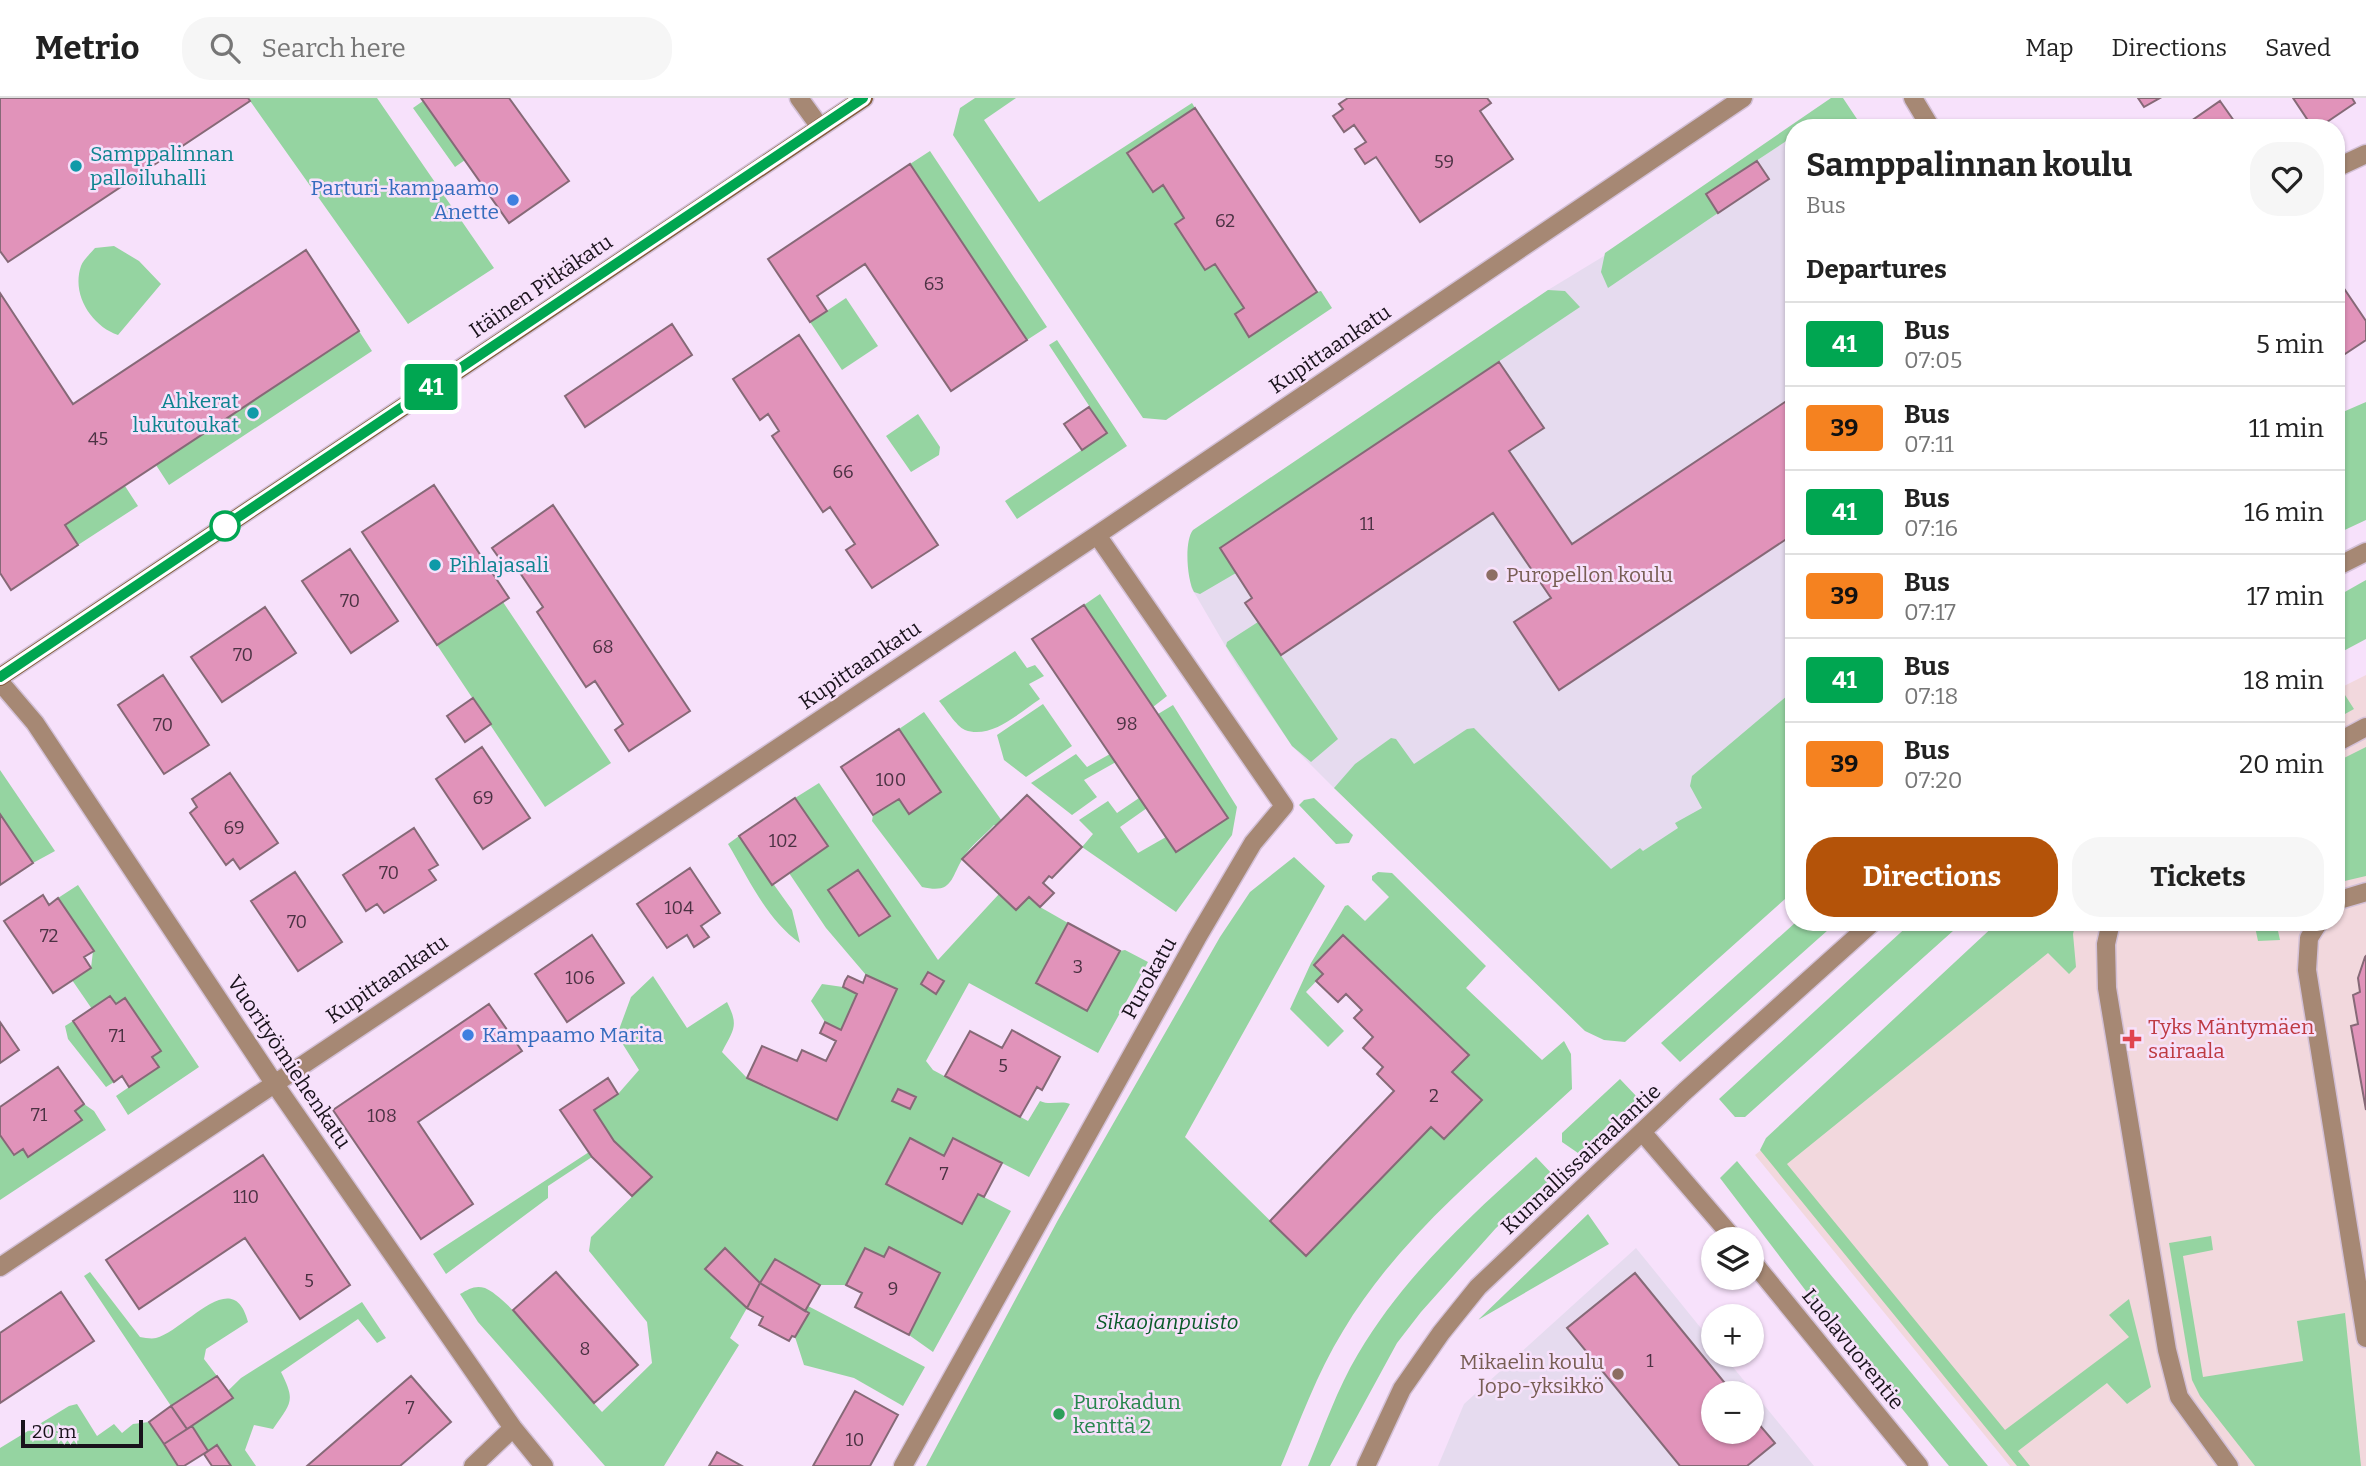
<!DOCTYPE html>
<meta charset="utf-8">
<style>
:root{--surface:#fff;--page:#f6f6f6;--text:#222;--muted:#767676;--line:#e0e0e0;--accent:#b45309}
body{margin:0;font-family:Bitter,serif;background:var(--page);color:var(--text);height:100vh;display:flex;flex-direction:column;font-size:26px;white-space:nowrap}
*{box-sizing:border-box;margin:0}
p{font-size:23px;color:var(--muted)}
.icon{flex:none;width:38px;height:38px;fill:none;stroke:currentColor;stroke-width:2;stroke-linecap:round;stroke-linejoin:round}
.map{position:relative;flex:1;overflow:hidden}
.panel{position:absolute;left:1785px;top:21px;width:560px;height:812px;display:flex;flex-direction:column;background:var(--surface);border-radius:28px;box-shadow:0 2px 5px #0004}
.panel>*{flex:none}
.badge{padding:0 14px;border-radius:5px;font-size:24px;line-height:46px}
.fabs{position:absolute;left:1701px;top:1129px;display:grid;gap:14px}
.fabs a{display:grid;place-items:center;width:63px;height:63px;border-radius:50%;background:var(--surface);box-shadow:0 2px 5px #0004;font-size:35px}
.scale{position:absolute;left:21px;bottom:18px;width:122px;box-sizing:border-box;padding-left:7px;border:4px solid #19121b;border-top:0;font-size:19px;line-height:24px;white-space:nowrap;color:#19121b;-webkit-text-stroke:5px #f7e1fb;paint-order:stroke}
.map>.badge{position:absolute;translate:-50% -50%;box-shadow:0 0 0 4px #fff}
h2{padding:0 21px;font-size:26px;line-height:63px}
.round{display:grid;place-items:center;flex:none;width:74px;height:74px;border-radius:28px;background:var(--page)}
.overview{display:flex;align-items:center;justify-content:space-between;height:119px;padding:0 21px}
h1{font-size:33px;font-weight:700;line-height:52px}
.action{display:flex;gap:14px;margin-top:auto;padding:14px 21px}
.action a{flex:1;height:80px;border-radius:28px;background:var(--accent);color:#fff;font-size:28px;font-weight:700;line-height:80px;text-align:center}
.action a+a{background:var(--page);color:var(--text)}
ul{padding:0;list-style:none}
li{display:flex;align-items:center;gap:21px;height:84px;padding:0 21px;border-top:2px solid var(--line)}
li div{flex:1}
li b{display:block;font-size:26px}
li em{font-style:normal}
li .badge{min-width:77px;font-weight:700;text-align:center}
header{display:flex;align-items:center;gap:42px;box-sizing:border-box;height:98px;padding:0 35px;background:var(--surface);border-bottom:2px solid var(--line)}
header strong{font-size:33px}
nav{display:flex;gap:38px;margin-inline-start:auto;font-size:24px}
.search{width:490px;height:63px;background:var(--page);display:flex;align-items:center;gap:18px;box-sizing:border-box;padding:0 24px;border-radius:28px;color:var(--muted);font-size:26px}
.map>svg:first-child{display:block}
.education{fill:#e6dbef;fill-rule:evenodd}
.medical{fill:#f2d8dd}
.green{fill:#95d4a1}
.building{fill:#e193ba;stroke:#866977;stroke-width:2}
.lines{fill:none;stroke-linecap:round;stroke-linejoin:round}
.service-casing{stroke:#d3c0d7;stroke-width:21}
.minor-casing{stroke:#d3c0d7;stroke-width:21}
.tertiary-casing{stroke:#d3c0d7;stroke-width:21}
.secondary-casing{stroke:#d3c0d7;stroke-width:21}
.service{stroke:#a68874;stroke-width:18}
.minor{stroke:#a68874;stroke-width:18}
.tertiary{stroke:#a68874;stroke-width:18}
.secondary{stroke:#845a3b;stroke-width:18}
.line-casing{stroke:#fff;stroke-width:16}
.line{stroke:#00a651;stroke-width:10}
.culture-dot{fill:#0f9aa8;stroke:#f7e1fb;stroke-width:2.5}
.shop-dot{fill:#3f7fe0;stroke:#f7e1fb;stroke-width:2.5}
.stop-dot{fill:#fff;stroke:#00a651;stroke-width:3.5}
.education-dot{fill:#8d6e63;stroke:#f7e1fb;stroke-width:2.5}
.health-dot{fill:#e0444e;stroke:#f7e1fb;stroke-width:2.5}
.leisure-dot{fill:#2e9e5b;stroke:#f7e1fb;stroke-width:2.5}
.labels{text-anchor:middle;dominant-baseline:central;stroke-width:5;stroke-linejoin:round;paint-order:stroke}
.number-label{font-size:18px;fill:#4b3243}
.culture-label{font-size:21px;fill:#0d838f;stroke:#f7e1fb;text-anchor:start}
.shop-label{font-size:21px;fill:#366cbe;stroke:#f7e1fb;text-anchor:end}
.street-label{font-size:21px;fill:#19121b;stroke:#f7e1fb}
.education-label{font-size:21px;fill:#785e54;stroke:#f7e1fb;text-anchor:start}
.health-label{font-size:21px;fill:#be3a42;stroke:#f7e1fb;text-anchor:start}
.park-label{font-size:21px;font-style:italic;fill:#095a29;stroke:#f7e1fb}
.leisure-label{font-size:21px;fill:#27864d;stroke:#f7e1fb;text-anchor:start}
</style>
<header>
<strong>Metrio</strong>
<div class="search"><svg class="icon" aria-label="search" viewBox="0 0 24 24"><circle cx="10" cy="10" r="6"/><path d="M15 15l6 6"/></svg>Search here</div>
<nav><a>Map</a><a>Directions</a><a>Saved</a></nav>
</header>
<div class="map">
<svg width="2366" height="1368" viewBox="0 0 2366 1368">
<rect width="100%" height="100%" fill="#f7e1fb"/>
<path class="education" d="M1794,38V735L1590,919L1334,690L1292,648L1237,568L1191,489L1189,465L1548,192L1706,96Z
M1636,1150L1713,1245V1256L1723,1257L1814,1368H1438L1464,1306ZM1713,1295H1752V1334H1713Z"/>
<path class="medical" d="M2366,577V1368H2010L1755,1057L2040,824H2336V592Z"/>
<path class="green" d="M248,0H377L494,170L408,226Z
M975,0H1016L984,22L1039,104L1192,5L1195,10L1127,56L1152,94L1163,87L1184,120L1175,126L1205,172L1215,166L1244,210L1235,216L1249,238L1317,194L1321,193L1332,210L1166,322L1143,320L953,37L960,10Z
M1831,0H1843L1863,30H1824L1818,22L1807,30H1794V38L1706,96L1718,115L1608,190L1601,174L1605,155Z
M423,3L465,62L455,69L413,10Z
M930,53L1047,229L1027,242L910,66Z
M114,148L139,163L161,186L118,237C92,228 71,197 81,168C83,162 91,155 95,150Z
M1548,192L1565,193L1580,209L1220,450L1236,475L1200,496L1194,494C1187,482 1184,443 1193,432Z
M846,200L878,248L842,272L810,224Z
M359,233L372,253L169,387L156,367Z
M1057,242L1127,348L1017,421L1005,403L1107,335L1049,247Z
M2366,304V422L2336,436V317Z
M918,316L940,349L939,357L911,374L886,338Z
M125,388L138,408L78,447L65,427Z
M2366,482V541L2336,557V499Z
M1100,496L1167,598L1153,609L1084,507Z
M503,504L611,665L545,709L437,547Z
M1258,524L1338,641L1311,664L1292,648L1226,548L1227,544Z
M1015,553L1027,570L1035,567L1044,578L1029,586L1040,601C1020,614 991,642 965,632C956,628 946,611 939,603Z
M2336,583L2354,611L2336,621Z
M1794,592V793L1625,944L1604,942L1585,933L1334,690L1355,666L1391,640L1396,641L1414,666L1467,631L1474,630L1611,771L1640,750L1643,753L1678,730L1675,725L1702,710L1690,688L1692,678Z
M1043,606L1072,648L1026,679L1004,662L997,637Z
M1173,607L1237,709L1232,737L1176,814L1082,749L1093,736L1079,722L1108,703L1117,715L1139,700L1147,710L1120,729L1138,755L1166,739L1176,754L1228,720L1158,616Z
M924,614L1002,723L997,728L994,727C985,737 970,748 963,760C950,781 953,796 922,789L872,723L873,717L899,701L909,716L941,694L899,631Z
M2366,649V778L2336,785V664Z
M1076,656L1087,669L1110,656L1116,664L1084,682L1097,699L1072,717L1031,685Z
M0,672L55,753L33,765L0,716Z
M819,685L938,862L999,796L1016,812L1029,799L1040,809L1068,825L1036,884L1087,912L1120,853L1125,852L1148,864L1098,955L969,885L926,963L933,972L1028,1023L1040,1003C1051,1008 1060,1002 1070,1006L1029,1079L953,1040L944,1058L910,1040L886,1086L962,1126L978,1096L1011,1113L933,1254L909,1237L940,1175L890,1149L884,1159L865,1150L846,1187H820L775,1161L760,1185L724,1151L706,1171L747,1210L730,1240L739,1247L664,1368H605L478,1224L460,1196C469,1191 475,1187 485,1190C510,1200 580,1289 602,1314L652,1265L647,1224L589,1153L591,1139L652,1079L614,1043L594,1012L618,996L639,972L617,937L631,899L653,878L687,930L727,904C739,928 734,931 722,954L747,980L837,1022L897,892L866,877L826,830L789,775L795,700Z
M1314,700L1353,737L1349,745L1336,746L1299,707L1304,702Z
M739,738L792,812L800,845C766,821 749,781 728,746Z
M1294,759L1325,788L1185,1039L1306,1158L1431,1029L1445,1041L1482,1002L1452,974L1469,957L1343,837L1314,866L1323,876L1306,894L1344,933L1328,949L1290,911L1311,865L1345,808L1348,807L1365,823L1389,799L1372,782V778L1378,774L1392,775L1486,868L1466,890L1542,962L1564,943L1571,956L1572,991C1491,1066 1400,1137 1343,1233C1317,1275 1300,1323 1281,1368H926L1058,1122L1220,839L1250,794Z
M78,787L199,969L128,1017L116,998L158,969L152,959L160,953L125,900L116,906L92,911L72,882L91,870L93,853L58,800Z
M1796,824H1837L1680,964L1661,945Z
M1912,824H1963L1745,1019H1735L1719,1001Z
M1998,824H2076L2073,836L2076,869L2069,876L2048,855L1787,1066L2005,1332L2129,1239L2109,1217L2129,1201L2151,1289L2127,1306L2107,1285L2018,1353L2030,1368H2017L1760,1052L1766,1040Z
M2254,824H2276L2280,842L2258,843Z
M822,886L843,889L857,896L841,932L825,924L811,903Z
M73,923L114,984L106,989L68,941L65,928Z
M1620,981L1638,1000L1578,1055L1562,1044V1035Z
M84,1006L94,1013L106,1032L0,1102V1037L13,1057L23,1051L29,1058L81,1022L75,1013Z
M589,1054L592,1059L548,1088V1100L446,1176L433,1156Z
M1536,1059L1554,1078L1496,1130L1421,1214L1397,1245L1330,1368H1308C1324,1330 1337,1291 1358,1256C1404,1178 1470,1118 1536,1059Z
M1737,1063L1988,1368H1949L1939,1356L1806,1193L1720,1080Z
M1588,1116L1609,1146L1478,1222Z
M2211,1138L2213,1152L2183,1158L2203,1279L2303,1263L2297,1223L2345,1215L2361,1368H2255L2200,1298L2192,1282L2169,1145Z
M90,1174L140,1239C145,1240 152,1241 156,1240C185,1233 233,1166 248,1224L206,1251L204,1261L217,1278L171,1308L84,1178Z
M362,1204L386,1240L377,1245L358,1221L281,1274C296,1304 291,1304 273,1331L254,1327L245,1352L256,1368H231L217,1347L208,1353L192,1328L241,1280Z
M808,1208L925,1269L903,1308L854,1280L804,1267L795,1239L808,1215L805,1213Z
M77,1306L97,1338L114,1326L122,1335L133,1326L149,1324L178,1368H0V1350L69,1308Z"/>
<path class="building" d="M0,0H248L250,3L8,164L0,153Z
M421,0H509L569,83L509,125Z
M1348,0H1487L1491,5L1480,13L1513,61L1420,124L1376,59L1365,66L1355,51L1366,44L1354,27L1344,34L1333,18L1343,11L1339,6Z
M2138,0H2160L2144,9Z
M2293,0H2352L2355,5L2318,30H2313Z
M2220,3L2239,30H2181Z
M1195,10L1317,194L1249,239L1235,216L1244,210L1215,166L1205,172L1175,126L1184,120L1163,87L1153,94L1127,55Z
M1757,63L1769,81L1718,115L1706,96Z
M910,66L1027,242L951,293L865,166L817,198L827,213L810,224L768,161Z
M306,152L359,233L65,427L78,447L11,492L0,475V195L73,306Z
M2341,186L2366,223V242L2336,262V189Z
M672,226L692,257L585,329L565,298Z
M799,237L938,447L872,490L846,452L855,446L830,409L823,414L772,338L779,333L768,316L760,322L733,281Z
M1499,264L1544,330L1509,353L1572,446L1794,298V436L1559,592L1514,524L1551,500L1493,415L1281,557L1245,505L1252,500L1220,450Z
M1089,309L1107,335L1082,352L1064,326Z
M434,387L509,500L437,547L362,434Z
M553,407L690,613L629,653L615,632L623,626L595,583L586,589L537,514L543,509L514,466L507,471L492,450Z
M350,451L398,523L351,555L302,483Z
M1084,507L1228,720L1176,754L1032,541Z
M265,509L296,555L222,604L191,559Z
M163,577L209,647L164,676L118,607Z
M473,600L491,626L465,644L447,618Z
M899,631L941,694L909,716L899,701L873,717L841,669Z
M482,649L530,720L483,751L436,681Z
M230,675L278,745L240,771L233,761L226,767L190,715L197,709L192,701Z
M1027,697L1082,749L1052,780L1049,778L1043,785L1054,795L1040,809L1029,799L1016,812L962,761Z
M795,700L828,748L772,787L739,738Z
M0,716L33,765L0,787Z
M414,730L438,767L429,772L436,782L384,815L377,806L366,813L343,777Z
M690,770L720,815L701,828L709,839L694,849L687,837L667,850L637,806Z
M858,772L890,818L859,838L828,792Z
M295,774L342,844L298,873L251,803Z
M43,797L49,807L58,800L94,853L84,859L91,870L53,895L4,823Z
M1068,825L1120,853L1087,913L1036,885Z
M592,837L624,885L567,924L535,876Z
M1343,837L1469,957L1452,974L1482,1002L1444,1041L1431,1029L1306,1158L1270,1123L1394,993L1377,976L1383,969L1363,950L1373,939L1354,920L1362,912L1346,896L1338,904L1316,883L1323,876L1314,867Z
M2365,859L2366,858V1012L2351,928L2358,926L2353,897L2360,894L2358,880Z
M928,874L944,883L936,896L921,886Z
M866,877L897,891L837,1022L747,980L762,948L797,963L802,952L826,963L836,943L820,935L825,924L841,932L857,896L843,889L845,883L848,878L863,885Z
M110,898L116,906L125,900L161,953L152,959L159,969L129,989L122,978L114,984L73,923Z
M489,906L522,953L418,1024L473,1106L421,1141L333,1012Z
M0,924L19,952L0,965Z
M1012,932L1060,959L1042,992L1037,989L1020,1019L945,978L970,933L1002,950Z
M58,969L84,1006L75,1013L82,1022L28,1059L23,1051L14,1057L0,1037V1009Z
M608,980L618,996L594,1012L614,1043L652,1079L632,1098L592,1059L560,1012Z
M898,991L916,999L910,1011L892,1003Z
M910,1040L944,1058L953,1040L1002,1065L984,1099L978,1096L962,1126L886,1086Z
M263,1057L350,1187L300,1221L245,1140L139,1211L106,1162Z
M889,1149L940,1175L909,1237L855,1209L862,1195L846,1187L865,1150L884,1159Z
M725,1150L760,1185L747,1210L705,1171Z
M775,1161L820,1187L805,1213L760,1185Z
M556,1174L638,1267L594,1305L513,1212Z
M1635,1175L1733,1295H1713V1334H1752V1318L1775,1345L1747,1368H1680L1567,1230Z
M760,1185L809,1215L795,1239L792,1238L789,1243L759,1227L763,1219L747,1210Z
M61,1194L94,1243L0,1305V1235Z
M217,1278L233,1300L187,1331L171,1308Z
M411,1278L451,1324L400,1368H307Z
M855,1293L898,1317L870,1368H813Z
M171,1308L187,1331L164,1346L149,1324Z
M192,1328L208,1353L184,1368H178L164,1346Z
M217,1347L231,1368H212L204,1356Z
M717,1354L742,1368H709Z"/>
<g class="lines">
<defs>
<path id="service" d="M2336,645L2366,629
M2336,803L2366,794
M2111,824L2106,846L2107,890L2167,1252L2179,1299L2229,1368
M2319,824L2309,840L2307,872L2366,1240"/>
<path id="minor" d="M799,0L820,29
M1913,0L1931,30
M2336,70L2366,56
M0,584L35,625L274,985L513,1330L544,1368
M0,1169L1097,437L1743,0
M473,1368L513,1330
M903,1368L1197,840L1253,745L1284,708L1097,437"/>
<path id="tertiary" d="M2336,469L2366,454
M1643,1035L1734,1141
M1752,1163L1919,1368
M1366,1368L1402,1291L1441,1235L1478,1189L1684,994L1873,824"/>
<path id="secondary" d="M0,579L864,0"/>
</defs>
<use href="#service" class="service-casing"/>
<use href="#minor" class="minor-casing"/>
<use href="#tertiary" class="tertiary-casing"/>
<use href="#secondary" class="secondary-casing"/>
<use href="#service" class="service"/>
<use href="#minor" class="minor"/>
<use href="#tertiary" class="tertiary"/>
<use href="#secondary" class="secondary"/>
</g>
<g class="lines">
<defs>
<path id="line" d="M0,579L863,0"/>
</defs>
<use href="#line" class="line-casing"/>
<use href="#line" class="line"/>
</g>
<g class="culture-dot">
<circle cx="76" cy="68" r="7"/>
<circle cx="253" cy="315" r="7"/>
<circle cx="435" cy="467" r="7"/>
</g>
<g class="shop-dot">
<circle cx="513" cy="102" r="7"/>
<circle cx="468" cy="937" r="7"/>
</g>
<circle class="stop-dot" cx="225" cy="428" r="14"/>
<g class="education-dot">
<circle cx="1492" cy="477" r="7"/>
<circle cx="1618" cy="1276" r="7"/>
</g>
<path class="health-dot" d="M2128.5 930.5h7v7h7v7h-7v7h-7v-7h-7v-7h7z"/>
<circle class="leisure-dot" cx="1059" cy="1316" r="7"/>
<g class="labels">
<g class="number-label">
<text x="1444" y="64">59</text>
<text x="1225" y="123">62</text>
<text x="934" y="186">63</text>
<text x="98" y="341">45</text>
<text x="843" y="374">66</text>
<text x="1367" y="426">11</text>
<text x="350" y="503">70</text>
<text x="603" y="549">68</text>
<text x="243" y="557">70</text>
<text x="1127" y="626">98</text>
<text x="163" y="627">70</text>
<text x="891" y="682">100</text>
<text x="483" y="700">69</text>
<text x="234" y="730">69</text>
<text x="783" y="743">102</text>
<text x="389" y="775">70</text>
<text x="679" y="810">104</text>
<text x="297" y="824">70</text>
<text x="49" y="838">72</text>
<text x="1078" y="869">3</text>
<text x="580" y="880">106</text>
<text x="117" y="938">71</text>
<text x="1003" y="968">5</text>
<text x="1434" y="998">2</text>
<text x="39" y="1017">71</text>
<text x="382" y="1018">108</text>
<text x="944" y="1076">7</text>
<text x="246" y="1099">110</text>
<text x="309" y="1183">5</text>
<text x="893" y="1191">9</text>
<text x="585" y="1251">8</text>
<text x="1650" y="1263">1</text>
<text x="410" y="1310">7</text>
<text x="855" y="1342">10</text>
</g>
<g class="culture-label">
<text x="90" y="56">Samppalinnan<tspan x="90" dy="24">palloiluhalli</tspan></text>
<text x="239" y="303" text-anchor="end">Ahkerat<tspan x="239" dy="24">lukutoukat</tspan></text>
<text x="449" y="467">Pihlajasali</text>
</g>
<g class="shop-label">
<text x="499" y="90">Parturi-kampaamo<tspan x="499" dy="24">Anette</tspan></text>
<text x="482" y="937" text-anchor="start">Kampaamo Marita</text>
</g>
<g class="street-label">
<text transform="translate(541 188) rotate(-34)">Itäinen Pitkäkatu</text>
<text transform="translate(1330 251) rotate(-34)">Kupittaankatu</text>
<text transform="translate(860 567) rotate(-34)">Kupittaankatu</text>
<text transform="translate(1149 880) rotate(-61)">Purokatu</text>
<text transform="translate(387 881) rotate(-34)">Kupittaankatu</text>
<text transform="translate(289 964) rotate(56)">Vuorityömiehenkatu</text>
<text transform="translate(1581 1061) rotate(-43)">Kunnallissairaalantie</text>
<text transform="translate(1853 1251) rotate(51)">Luolavuorentie</text>
</g>
<g class="education-label">
<text x="1506" y="477">Puropellon koulu</text>
<text x="1604" y="1264" text-anchor="end">Mikaelin koulu<tspan x="1604" dy="24">Jopo-yksikkö</tspan></text>
</g>
<g class="health-label">
<text x="2148" y="929">Tyks Mäntymäen<tspan x="2148" dy="24">sairaala</tspan></text>
</g>
<g class="park-label">
<text x="1167" y="1224">Sikaojanpuisto</text>
</g>
<g class="leisure-label">
<text x="1073" y="1304">Purokadun<tspan x="1073" dy="24">kenttä 2</tspan></text>
</g>
</g>
</svg>
<div class="fabs">
<a><svg class="icon" aria-label="layers" viewBox="0 0 24 24"><path d="M12 4l9 5-9 5-9-5zM3 14l9 5 9-5"/></svg></a>
<a>+</a>
<a>−</a>
</div>
<div class="scale">20 m</div>
<b class="badge" style="left:431px;top:289px;background:#00a651;color:#fff">41</b>
<section class="panel">
<div class="overview"><div><h1>Samppalinnan koulu</h1><p>Bus</p></div><a class="round"><svg class="icon" aria-label="heart" viewBox="0 0 24 24"><path d="M12 20l-8-8c-3-5 5-10 8-4 3-6 11-1 8 4z"/></svg></a></div>
<h2>Departures</h2>
<ul>
<li><span class="badge" style="background:#00a651;color:#fff">41</span><div><b>Bus</b><p>07:05</p></div><em>5 min</em></li>
<li><span class="badge" style="background:#f58220;color:#111">39</span><div><b>Bus</b><p>07:11</p></div><em>11 min</em></li>
<li><span class="badge" style="background:#00a651;color:#fff">41</span><div><b>Bus</b><p>07:16</p></div><em>16 min</em></li>
<li><span class="badge" style="background:#f58220;color:#111">39</span><div><b>Bus</b><p>07:17</p></div><em>17 min</em></li>
<li><span class="badge" style="background:#00a651;color:#fff">41</span><div><b>Bus</b><p>07:18</p></div><em>18 min</em></li>
<li><span class="badge" style="background:#f58220;color:#111">39</span><div><b>Bus</b><p>07:20</p></div><em>20 min</em></li>
</ul>
<div class="action"><a>Directions</a><a>Tickets</a></div>
</section>
</div>
